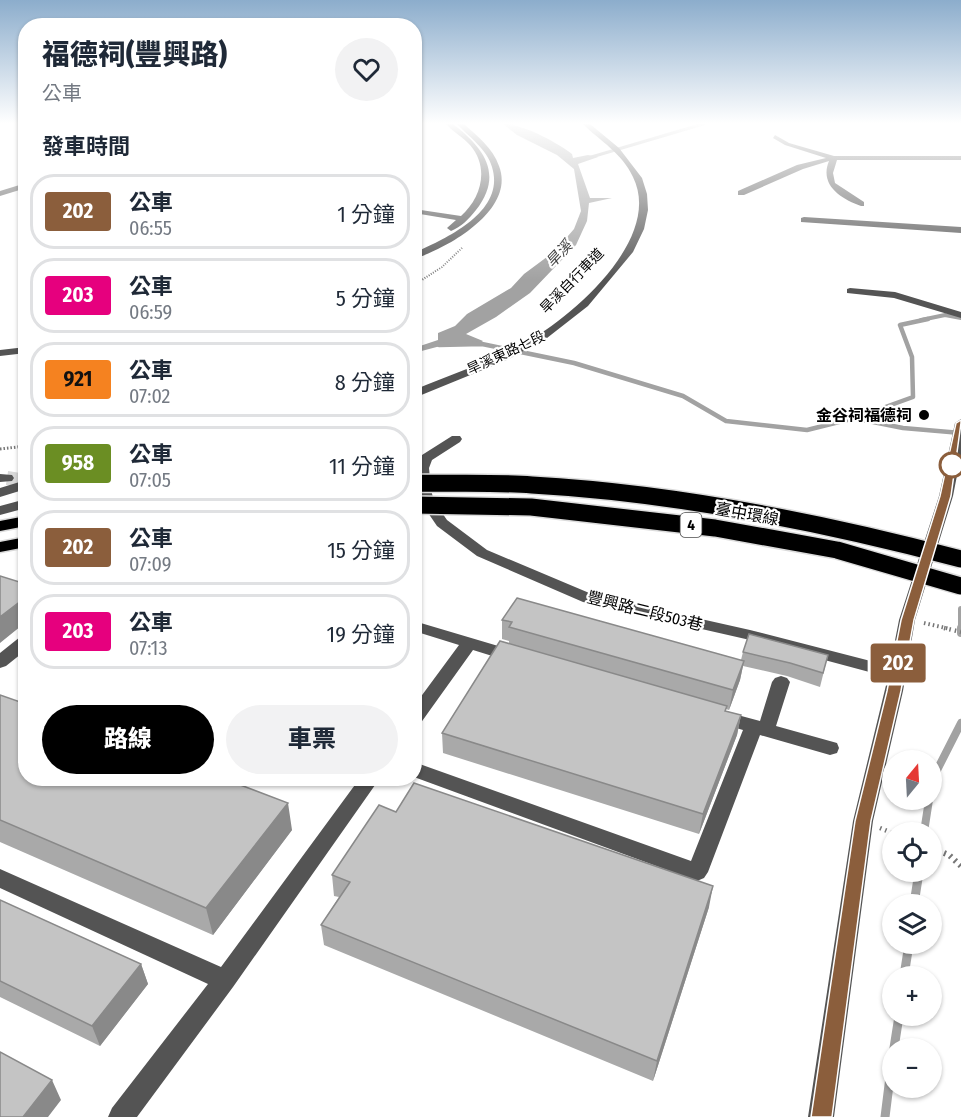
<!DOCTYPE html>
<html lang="zh-TW">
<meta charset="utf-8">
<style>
:root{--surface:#fff;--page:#f2f2f3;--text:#1f2937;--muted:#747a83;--line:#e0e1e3;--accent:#000}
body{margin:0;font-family:"Fira Sans Condensed","Noto Sans TC",sans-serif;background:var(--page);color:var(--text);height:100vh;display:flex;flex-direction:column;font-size:22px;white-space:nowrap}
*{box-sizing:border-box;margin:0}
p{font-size:20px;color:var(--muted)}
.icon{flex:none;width:33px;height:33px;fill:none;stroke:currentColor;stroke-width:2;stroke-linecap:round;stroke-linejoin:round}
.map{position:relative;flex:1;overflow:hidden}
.panel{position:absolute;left:18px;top:18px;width:404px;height:768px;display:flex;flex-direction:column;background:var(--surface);border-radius:24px;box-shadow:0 2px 4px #0004}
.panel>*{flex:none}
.badge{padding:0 12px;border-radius:4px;font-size:21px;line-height:39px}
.needle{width:39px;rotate:18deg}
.fabs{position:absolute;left:882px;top:750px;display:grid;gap:12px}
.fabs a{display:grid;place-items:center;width:60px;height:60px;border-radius:50%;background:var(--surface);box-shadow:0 2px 4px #0004;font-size:30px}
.map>.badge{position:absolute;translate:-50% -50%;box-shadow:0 0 0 3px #fff}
h2{padding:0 24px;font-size:22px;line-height:54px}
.round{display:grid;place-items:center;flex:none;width:63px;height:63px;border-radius:32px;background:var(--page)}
.head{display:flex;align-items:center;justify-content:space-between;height:102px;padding:0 24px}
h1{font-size:28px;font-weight:800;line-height:45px}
.cta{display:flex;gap:12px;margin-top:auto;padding:12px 24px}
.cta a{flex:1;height:69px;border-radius:36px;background:var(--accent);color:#fff;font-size:24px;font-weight:800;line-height:69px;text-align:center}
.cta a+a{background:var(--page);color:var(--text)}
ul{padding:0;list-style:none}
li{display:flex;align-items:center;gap:18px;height:75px;margin:0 12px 9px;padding:0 12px;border:3px solid var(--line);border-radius:24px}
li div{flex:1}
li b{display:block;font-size:22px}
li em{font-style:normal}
li .badge{min-width:66px;font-weight:700;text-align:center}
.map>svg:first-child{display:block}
.water{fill:#a2a2a2}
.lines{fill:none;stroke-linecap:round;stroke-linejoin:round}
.stream-far5{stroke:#a2a2a2;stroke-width:3}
.stream-far4{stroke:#a2a2a2;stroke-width:4}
.stream-far3{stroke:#a2a2a2;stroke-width:4.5}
.stream-far2{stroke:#a2a2a2;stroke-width:6}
.stream-far1{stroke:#a2a2a2;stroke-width:8}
.stream{stroke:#a2a2a2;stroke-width:9}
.minor-tunnel{stroke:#d9d9d9;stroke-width:14;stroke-dasharray:14 8;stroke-linecap:butt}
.highway-casing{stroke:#dbdbdb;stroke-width:3}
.path-far4{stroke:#767676;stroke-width:2;stroke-dasharray:1 1.5;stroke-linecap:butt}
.path-far3{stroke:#767676;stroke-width:3;stroke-dasharray:1.5 2;stroke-linecap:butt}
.path-far2{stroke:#767676;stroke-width:4;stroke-dasharray:1.5 3;stroke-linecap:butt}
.path-far1{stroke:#767676;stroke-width:4.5;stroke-dasharray:1.5 4;stroke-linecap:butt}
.path{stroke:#767676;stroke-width:6;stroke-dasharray:2 4.5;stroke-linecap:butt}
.minor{fill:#545454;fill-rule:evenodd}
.highway{fill:#000;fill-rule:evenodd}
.highway-bridge-casing{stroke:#dbdbdb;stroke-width:20;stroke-linecap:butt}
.highway-bridge{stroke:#000;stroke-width:17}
.wall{fill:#a9a9a9}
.shaded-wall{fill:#898989}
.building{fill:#c4c4c4;stroke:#898989;stroke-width:1.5}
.line{fill:#8b5e3c;stroke:#fff;stroke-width:1.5}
.poi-dot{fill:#000;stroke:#fff;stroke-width:2}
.stop-dot{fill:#fff;stroke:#8b5e3c;stroke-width:3}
.labels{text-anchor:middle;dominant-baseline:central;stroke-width:4.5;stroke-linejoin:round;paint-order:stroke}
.far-street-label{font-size:14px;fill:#000;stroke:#fff}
.far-water-label{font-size:15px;font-style:italic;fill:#434343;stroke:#fff}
.shield{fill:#fff;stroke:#4c4c4c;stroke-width:1.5}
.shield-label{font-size:15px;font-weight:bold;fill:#000}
.poi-label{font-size:16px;font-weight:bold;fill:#000;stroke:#fff;text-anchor:end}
.street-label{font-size:16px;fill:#000;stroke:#fff}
</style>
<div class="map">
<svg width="961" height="1117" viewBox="0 0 961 1117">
<rect width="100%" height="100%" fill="#fff"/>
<path class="water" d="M503,124C523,124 556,142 572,154L573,158L588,155L598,157L578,164L590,198H612L589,203L587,221L576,245L530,293L496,317L466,334L483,341L478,345L448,344L414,353V348L438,340V333L455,326L467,314L511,288L524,274L555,251L574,229L581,211L574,169L557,155L517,135Z"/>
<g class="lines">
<path class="stream-far5" d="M588,158L703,124"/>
<path class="stream-far4" d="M921,320L945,315L961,318"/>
<path class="stream-far3" d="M439,345L482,344L574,363L683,396L726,421L807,430L855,418L913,397L912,357L900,325L928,319
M858,419L903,428L961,433"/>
<path class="stream-far2" d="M961,609V629"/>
<path class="stream-far1" d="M961,628V633
M932,780L961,723
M924,832L929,800"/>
<path class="stream" d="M914,904L919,872
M904,976L909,944
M894,1048L899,1016
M885,1117L892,1061"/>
<path class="minor-tunnel" d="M7,478L26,481"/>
<defs>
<path id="highway" d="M26,516V526L0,531V521Z
M26,537V547L0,552V542Z"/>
</defs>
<use href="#highway" class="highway-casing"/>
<path class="path-far4" d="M414,285L442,267L463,247"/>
<path class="path-far3" d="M0,449L26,446"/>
<path class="path-far2" d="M924,623L950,629"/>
<path class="path-far1" d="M944,628L961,632
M880,828L892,833"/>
<path class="path" d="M932,848L949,855L961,866"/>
<path class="minor" d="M446,124H453C484,148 504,174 476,210C469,219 461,227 451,231L447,228L456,220L414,213V209L461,216C481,198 490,168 470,145C463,137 453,132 446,124Z
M457,124H464C477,136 493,148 499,166C516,210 448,248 414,259V253C446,238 506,212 492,167C487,149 469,137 457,124Z
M583,124H590L619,148L642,178L647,194L648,210L644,229L633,252L588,306L547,338L507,360L414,398V390C452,374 492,361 528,341C575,315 663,237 633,177C622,153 600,141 583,124Z
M775,135L789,143L834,156H961V160H837L833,173L835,183L864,202V206H861C841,199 819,185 829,161L803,169L744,195H738V191L797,165L826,158L785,145L773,138Z
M26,183V188L0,196V191Z
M804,217L961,227V233L801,222V218Z
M850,288L895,292L961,312V318L894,298L847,293V289Z
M26,347V353L0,356V350Z
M961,419V455L953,496L915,620L903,691L873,821L834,1117H808L853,821L888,677L750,640L583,602L477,556L437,526L420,501L417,490L415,468L422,455L452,436H460L462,439L460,442L432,460L429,468L431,490L434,501L447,520L487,550L594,595L750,630L890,666L899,620L939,496L955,423Z
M0,474L12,475L14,478L12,481L0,482Z
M26,480V489L0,497V488Z
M26,499V508L0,515V506Z
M414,621L518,652L520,656L518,660L512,662L473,650L420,724L414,725V706L459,645L414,631Z
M26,636V650L6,666L0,668V653L20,637Z
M781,676L787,678L790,682L776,726L837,743L839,748L837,753L830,755L760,735L708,872L704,878L697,881L414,777V762L691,861L743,730L713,721L710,716L713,711L719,710L760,721L772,682L775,678Z
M360,778H380L233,987L137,1117H108L112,1108L208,984L0,888V869L221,967Z"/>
<use href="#highway" class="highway"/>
<defs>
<path id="highway-bridge" d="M414,483C453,484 493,482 532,485C677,493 821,522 961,559
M414,505L531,507L715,528L837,550L961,586"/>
</defs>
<use href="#highway-bridge" class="highway-bridge-casing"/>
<use href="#highway-bridge" class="highway-bridge"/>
</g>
<path class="wall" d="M502,620L741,660L743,652L828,655L820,687L787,676L743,666L740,680L729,710L726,709V711L741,715L737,735L699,834L443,753L442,733L509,643V641L502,639Z
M0,695L292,830L213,935L0,842Z
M396,812L709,907L653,1081L324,945L321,925L339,897L334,896L332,875Z
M0,900L141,964L148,984L100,1046L0,997Z"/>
<path class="shaded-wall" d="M26,597V622L0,643V617Z
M744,661L740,680L729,710L733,690Z
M741,715L737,735L699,834L703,814Z
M288,803L292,830L213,935L206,908Z
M713,886L709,907L653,1081L657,1061Z
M141,964L148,984L100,1046L92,1026Z
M52,1080L61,1100L48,1117H23Z"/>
<path class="building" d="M0,576L26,584V597L0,617Z
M517,598L744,661L733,690L509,627L512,622L502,620Z
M749,634L828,655L823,673L790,663L743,652Z
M500,641L727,706L725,711L741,715L703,814L442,733Z
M0,695L26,704V778H222L288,803L206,908L0,820Z
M414,783L713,886L657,1061L321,925L350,882L332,875L379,805L396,812Z
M0,900L141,964L92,1026L0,981Z
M0,1052L52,1080L23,1117H0Z"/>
<linearGradient id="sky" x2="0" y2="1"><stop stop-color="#8cadcc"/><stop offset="0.44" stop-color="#fff"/><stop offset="1" stop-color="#fff" stop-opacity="0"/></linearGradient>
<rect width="961" height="280" fill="url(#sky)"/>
<path class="line" d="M961,420V423L951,496L914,620L901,691L871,821L832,1117H811L855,821L887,691L901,620L940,496L956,423Z"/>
<circle class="poi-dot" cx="924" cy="415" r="6"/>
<circle class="stop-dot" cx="952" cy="465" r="12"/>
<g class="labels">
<g class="far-street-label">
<text transform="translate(572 281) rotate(-46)">旱溪自行車道</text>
<text transform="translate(506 353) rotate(-25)">旱溪東路七段</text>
</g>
<g class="far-water-label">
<text transform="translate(559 254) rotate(-47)">旱溪</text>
</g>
<rect class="shield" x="680.5" y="513" width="21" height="24" rx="4.5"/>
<g class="shield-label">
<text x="691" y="525">4</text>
</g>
<g class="poi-label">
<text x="912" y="415">金谷祠福德祠</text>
</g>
<g class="street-label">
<text transform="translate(747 514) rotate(10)">臺中環線</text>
<text transform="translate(645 611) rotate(14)">豐興路二段503巷</text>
</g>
</g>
</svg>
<div class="fabs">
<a><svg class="needle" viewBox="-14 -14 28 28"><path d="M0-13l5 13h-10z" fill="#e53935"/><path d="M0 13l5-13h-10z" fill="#747a83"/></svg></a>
<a><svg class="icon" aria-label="locate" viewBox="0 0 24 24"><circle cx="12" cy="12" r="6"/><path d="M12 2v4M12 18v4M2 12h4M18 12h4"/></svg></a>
<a><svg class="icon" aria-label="layers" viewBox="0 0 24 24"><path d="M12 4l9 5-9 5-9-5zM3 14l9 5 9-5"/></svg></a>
<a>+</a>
<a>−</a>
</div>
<b class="badge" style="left:898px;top:663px;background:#8b5e3c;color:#fff">202</b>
<section class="panel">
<div class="head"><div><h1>福德祠(豐興路)</h1><p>公車</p></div><a class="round"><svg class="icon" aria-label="heart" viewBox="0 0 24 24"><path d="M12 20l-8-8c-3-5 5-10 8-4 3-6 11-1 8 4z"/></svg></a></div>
<h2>發車時間</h2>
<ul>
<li><span class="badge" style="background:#8b5e3c;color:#fff">202</span><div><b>公車</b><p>06:55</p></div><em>1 分鐘</em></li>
<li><span class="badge" style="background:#e6007e;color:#fff">203</span><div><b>公車</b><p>06:59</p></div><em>5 分鐘</em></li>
<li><span class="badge" style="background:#f58220;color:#111">921</span><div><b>公車</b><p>07:02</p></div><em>8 分鐘</em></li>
<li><span class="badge" style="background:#6b8e23;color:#fff">958</span><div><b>公車</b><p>07:05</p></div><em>11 分鐘</em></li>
<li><span class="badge" style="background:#8b5e3c;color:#fff">202</span><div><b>公車</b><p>07:09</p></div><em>15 分鐘</em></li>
<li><span class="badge" style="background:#e6007e;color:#fff">203</span><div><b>公車</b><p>07:13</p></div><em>19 分鐘</em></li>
</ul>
<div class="cta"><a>路線</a><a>車票</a></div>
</section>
</div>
